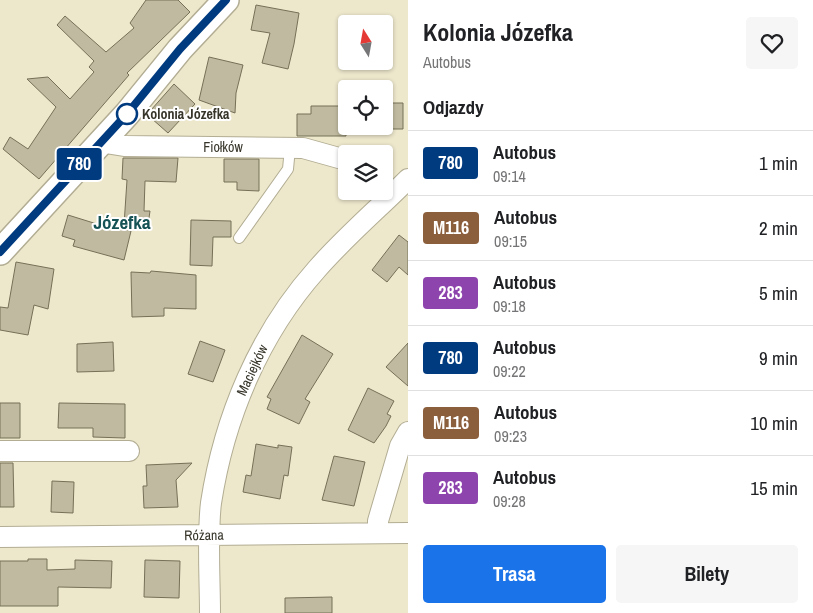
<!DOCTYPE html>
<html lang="pl">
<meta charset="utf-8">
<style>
:root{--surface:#fff;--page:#f6f6f6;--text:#202124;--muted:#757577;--line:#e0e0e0;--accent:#1a73e8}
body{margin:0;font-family:"Archivo Narrow",sans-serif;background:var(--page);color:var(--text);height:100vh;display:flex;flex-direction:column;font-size:19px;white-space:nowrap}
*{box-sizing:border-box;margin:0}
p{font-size:16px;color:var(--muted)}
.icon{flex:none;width:28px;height:28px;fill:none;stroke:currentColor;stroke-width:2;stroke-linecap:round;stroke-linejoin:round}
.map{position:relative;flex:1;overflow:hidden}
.drawer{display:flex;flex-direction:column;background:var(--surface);width:405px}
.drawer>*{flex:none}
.badge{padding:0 10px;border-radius:4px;font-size:18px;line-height:32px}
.needle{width:32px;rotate:349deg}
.fabs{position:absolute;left:338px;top:15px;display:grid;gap:10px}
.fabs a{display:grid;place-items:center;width:55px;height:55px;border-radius:5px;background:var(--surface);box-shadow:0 1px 4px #0004;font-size:25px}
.map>.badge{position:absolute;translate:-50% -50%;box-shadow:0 0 0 2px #fff}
h2{padding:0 15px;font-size:19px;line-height:45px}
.round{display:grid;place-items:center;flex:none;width:52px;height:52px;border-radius:5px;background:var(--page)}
.overview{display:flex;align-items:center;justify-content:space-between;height:85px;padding:0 15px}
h1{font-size:24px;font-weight:800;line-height:38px}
.button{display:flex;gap:10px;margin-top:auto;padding:10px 15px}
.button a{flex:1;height:58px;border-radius:5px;background:var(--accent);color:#fff;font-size:20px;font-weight:800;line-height:58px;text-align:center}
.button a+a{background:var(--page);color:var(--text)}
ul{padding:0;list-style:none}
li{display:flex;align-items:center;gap:15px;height:65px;padding:0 15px;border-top:1px solid var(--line)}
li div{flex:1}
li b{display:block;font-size:19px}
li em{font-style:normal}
li .badge{min-width:55px;font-weight:700;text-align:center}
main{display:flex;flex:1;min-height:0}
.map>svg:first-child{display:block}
.building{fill:#c0bba0;stroke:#757057}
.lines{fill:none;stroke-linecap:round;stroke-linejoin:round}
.service-casing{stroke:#b2ad93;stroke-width:12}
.minor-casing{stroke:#b2ad93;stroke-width:22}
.tertiary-casing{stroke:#b2ad93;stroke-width:28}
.service{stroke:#fff;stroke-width:10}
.minor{stroke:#fff;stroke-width:20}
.tertiary{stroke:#fff;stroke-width:25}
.line-casing{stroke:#fff;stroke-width:11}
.line{stroke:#003b80;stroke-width:8}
.stop-dot{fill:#fff;stroke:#003b80;stroke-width:2.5}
.labels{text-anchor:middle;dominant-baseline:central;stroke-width:4;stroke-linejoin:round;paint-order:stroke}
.stop-label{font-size:14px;font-weight:bold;fill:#37352a;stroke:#fff;text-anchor:start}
.street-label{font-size:14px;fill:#37352a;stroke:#fff}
.district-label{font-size:19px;font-weight:bold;fill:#155255;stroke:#fff}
</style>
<main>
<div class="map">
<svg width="408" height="613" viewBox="0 0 408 613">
<rect width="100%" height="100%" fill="#ede8cc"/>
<path class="building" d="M146,0H178L190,12L127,73L129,75L39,179L3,149L10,137L28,149L56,107L27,79L48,77L70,99L94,72L89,67L94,61L57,25L65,16L106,52L134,28L130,23Z
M256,5L299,13L294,44L288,69L262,63L270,33L251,30Z
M209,57L243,65L236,93L235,113L199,100Z
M174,84L195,104L168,133L151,118L156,113L151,110Z
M384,103H403V129H384Z
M311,106H346V136H297V114H311Z
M123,158H178L176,182L145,181L144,211H150L148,225H124L127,180L122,179Z
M224,159H259V191L237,190V182H224Z
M68,215L113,229L114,226L131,231L124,260L73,246L75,240L62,236Z
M191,220L231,221V237H213L212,266L190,265Z
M399,235L408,242V275L399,267L387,282L372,270Z
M16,262L54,269L48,309L34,305L28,335L0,330V307L8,308Z
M151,271L196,275V309L164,308V316L132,317L131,272L150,273Z
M302,335L333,354L305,399L310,402L299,424L267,409L271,399L267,397Z
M200,341L225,350L213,382L188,374Z
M113,342L114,371L77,372V344Z
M408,343V386L386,367Z
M368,388L394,401L387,414L391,416L386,426L374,443L348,430Z
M0,403H20V438H0Z
M59,403L125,404V438L93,437V428H58Z
M256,444L278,448V445L292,447L288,476L284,475L280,499L243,492L246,475L251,476Z
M334,456L365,462L354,506L322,500Z
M0,463H13L14,507H0Z
M192,463L176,480L178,507L144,508L143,486H147L146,465Z
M52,481L74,482L73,513L51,512Z
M28,559H47V570L75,569V560L112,561L111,588L58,587V606H0V561H28Z
M145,560L180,561L179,598L144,597Z
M332,597V613H285V598Z"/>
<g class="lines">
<defs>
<path id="service" d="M239,238L288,169L290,148"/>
<path id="minor" d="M99,142L124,146L303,148L346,160
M0,451H129
M378,533V521L400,446L408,432
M0,537L408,533
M210,613C210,580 207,535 211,503C224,418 259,334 317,269C345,237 378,209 408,179"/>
<path id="tertiary" d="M0,252L127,114L180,49L226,0"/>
</defs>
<use href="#service" class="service-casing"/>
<use href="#minor" class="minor-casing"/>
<use href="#tertiary" class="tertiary-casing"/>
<use href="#service" class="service"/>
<use href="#minor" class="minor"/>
<use href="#tertiary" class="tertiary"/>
</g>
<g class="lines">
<defs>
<path id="line" d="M0,252L127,114L180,49L226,0"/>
</defs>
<use href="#line" class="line-casing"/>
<use href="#line" class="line"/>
</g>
<circle class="stop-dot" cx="127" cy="114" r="10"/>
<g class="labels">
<g class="stop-label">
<text x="142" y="114">Kolonia Józefka</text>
</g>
<g class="street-label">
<text x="223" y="147">Fiołków</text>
<text transform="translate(252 370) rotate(-65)">Maciejków</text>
<text transform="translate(204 535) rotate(-1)">Różana</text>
</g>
<g class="district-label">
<text x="122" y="222">Józefka</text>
</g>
</g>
</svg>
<div class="fabs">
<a><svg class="needle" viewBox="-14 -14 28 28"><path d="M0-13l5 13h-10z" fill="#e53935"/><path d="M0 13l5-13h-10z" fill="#757577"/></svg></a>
<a><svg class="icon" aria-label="locate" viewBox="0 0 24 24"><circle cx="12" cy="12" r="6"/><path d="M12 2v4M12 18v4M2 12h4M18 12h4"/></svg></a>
<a><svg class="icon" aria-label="layers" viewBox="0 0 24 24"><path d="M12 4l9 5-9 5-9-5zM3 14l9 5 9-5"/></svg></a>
</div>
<b class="badge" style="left:79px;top:164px;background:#003b80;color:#fff">780</b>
</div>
<section class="drawer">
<div class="overview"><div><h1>Kolonia Józefka</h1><p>Autobus</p></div><a class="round"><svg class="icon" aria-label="heart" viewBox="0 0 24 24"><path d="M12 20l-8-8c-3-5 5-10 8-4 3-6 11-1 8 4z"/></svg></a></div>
<h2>Odjazdy</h2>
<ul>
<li><span class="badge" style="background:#003b80;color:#fff">780</span><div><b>Autobus</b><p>09:14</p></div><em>1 min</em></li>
<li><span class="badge" style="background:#8b5e3c;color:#fff">M116</span><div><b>Autobus</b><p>09:15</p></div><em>2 min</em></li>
<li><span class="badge" style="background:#8e44ad;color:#fff">283</span><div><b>Autobus</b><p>09:18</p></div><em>5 min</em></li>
<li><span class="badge" style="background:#003b80;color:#fff">780</span><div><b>Autobus</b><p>09:22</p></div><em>9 min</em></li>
<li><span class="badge" style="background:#8b5e3c;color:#fff">M116</span><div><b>Autobus</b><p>09:23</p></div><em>10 min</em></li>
<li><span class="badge" style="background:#8e44ad;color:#fff">283</span><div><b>Autobus</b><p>09:28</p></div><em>15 min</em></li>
</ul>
<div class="button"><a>Trasa</a><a>Bilety</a></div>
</section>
</main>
